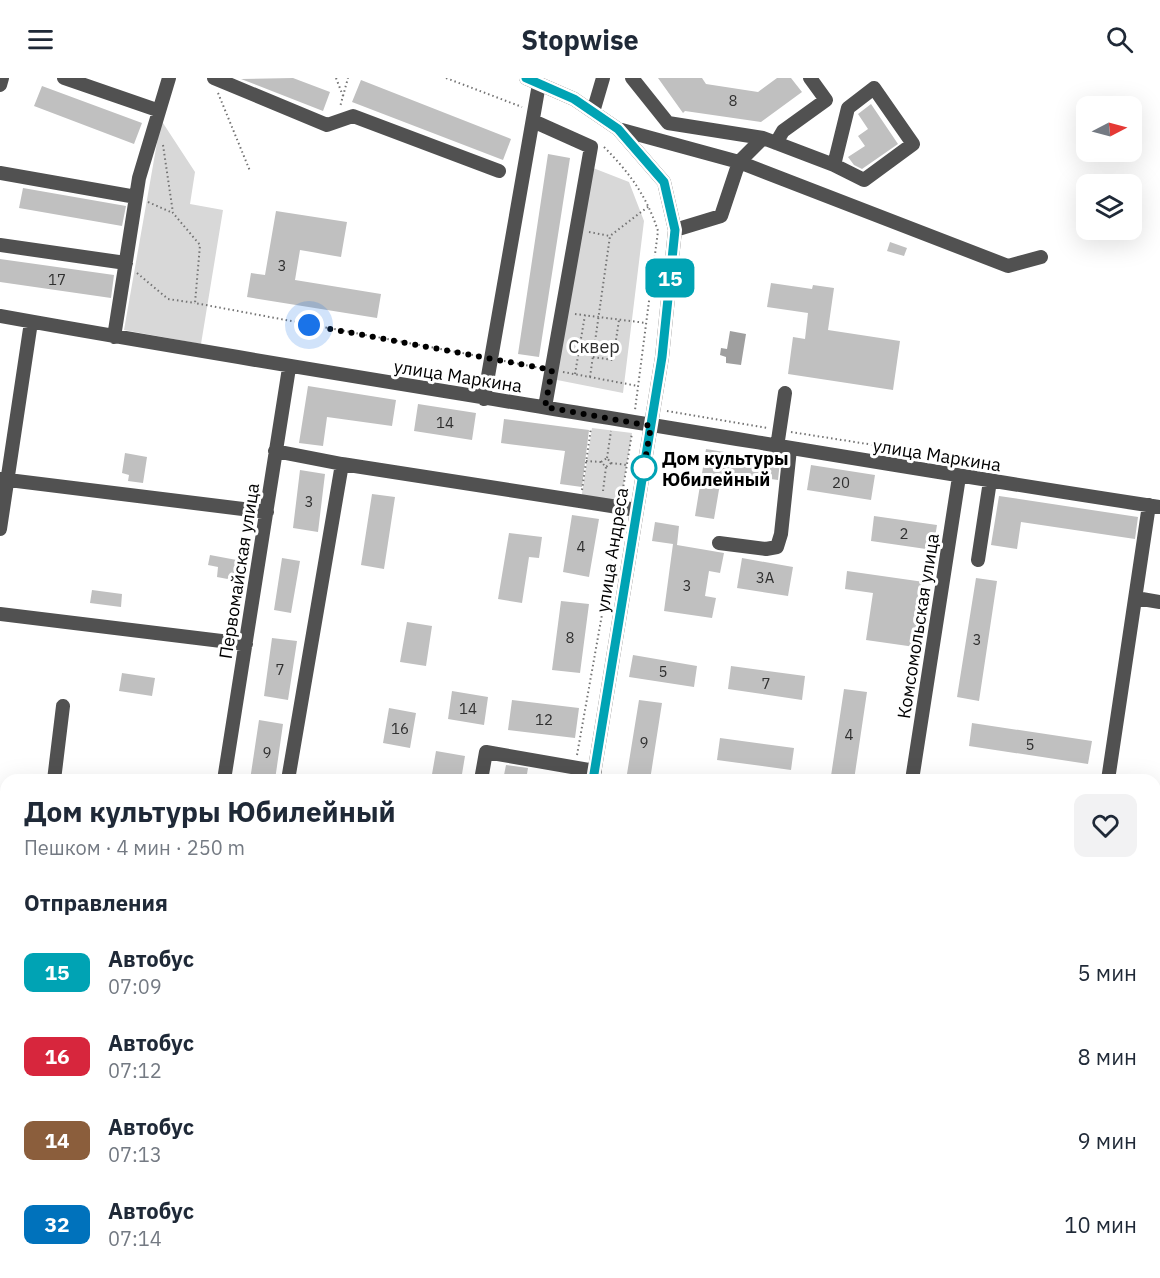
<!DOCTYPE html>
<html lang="ru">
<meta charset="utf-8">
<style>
:root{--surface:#fff;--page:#f2f2f3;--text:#1f2937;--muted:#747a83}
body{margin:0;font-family:"IBM Plex Sans",sans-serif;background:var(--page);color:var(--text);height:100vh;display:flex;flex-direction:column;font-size:22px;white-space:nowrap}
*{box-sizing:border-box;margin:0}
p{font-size:20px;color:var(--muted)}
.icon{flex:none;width:33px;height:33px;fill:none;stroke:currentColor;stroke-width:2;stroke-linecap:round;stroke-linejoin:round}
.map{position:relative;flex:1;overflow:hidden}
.panel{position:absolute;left:0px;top:696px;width:1161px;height:504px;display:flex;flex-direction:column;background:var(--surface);border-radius:18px 18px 0 0;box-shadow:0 6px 24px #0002}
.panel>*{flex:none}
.badge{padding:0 12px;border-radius:9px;font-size:21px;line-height:39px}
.needle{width:39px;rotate:84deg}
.fabs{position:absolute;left:1076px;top:18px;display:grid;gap:12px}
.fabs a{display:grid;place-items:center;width:66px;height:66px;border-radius:12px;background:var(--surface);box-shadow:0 6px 24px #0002;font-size:30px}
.you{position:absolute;width:30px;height:30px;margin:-15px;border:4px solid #fff;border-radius:50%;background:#1a73e8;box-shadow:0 0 0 9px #1a73e833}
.map>.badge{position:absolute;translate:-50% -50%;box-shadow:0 0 0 3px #fff}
h2{padding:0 24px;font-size:22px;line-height:54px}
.round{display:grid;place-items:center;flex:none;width:63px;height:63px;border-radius:12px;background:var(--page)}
.headline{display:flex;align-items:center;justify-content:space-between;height:102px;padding:0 24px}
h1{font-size:28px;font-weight:700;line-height:45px}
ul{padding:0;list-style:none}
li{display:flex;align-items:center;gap:18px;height:84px;padding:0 24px}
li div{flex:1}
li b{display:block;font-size:22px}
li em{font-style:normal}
li .badge{min-width:66px;font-weight:700;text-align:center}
header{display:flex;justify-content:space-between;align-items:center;height:78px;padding:0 24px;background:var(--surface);font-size:27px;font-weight:700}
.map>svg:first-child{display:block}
.green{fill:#d8d8d8}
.water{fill:#9f9f9f}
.building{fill:#c0c0c0}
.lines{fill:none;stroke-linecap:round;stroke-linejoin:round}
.path{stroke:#737373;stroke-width:2;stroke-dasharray:1.5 3;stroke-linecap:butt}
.minor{stroke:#515151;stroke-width:14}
.line-casing{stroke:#fff;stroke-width:14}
.line{stroke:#00a3b4;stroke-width:9}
.walk{stroke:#000;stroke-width:6;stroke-dasharray:0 10.8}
.stop-dot{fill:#fff;stroke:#00a3b4;stroke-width:3}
.labels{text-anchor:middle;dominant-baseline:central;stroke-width:6;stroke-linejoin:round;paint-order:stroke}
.number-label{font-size:15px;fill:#303030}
.park-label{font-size:18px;fill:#2f2f2f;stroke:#fff}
.street-label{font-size:18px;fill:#000;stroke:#fff}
.stop-label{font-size:18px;font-weight:bold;fill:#000;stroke:#fff;text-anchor:start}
</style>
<header><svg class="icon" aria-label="menu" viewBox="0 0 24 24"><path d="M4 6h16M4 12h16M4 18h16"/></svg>Stopwise<svg class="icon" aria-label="search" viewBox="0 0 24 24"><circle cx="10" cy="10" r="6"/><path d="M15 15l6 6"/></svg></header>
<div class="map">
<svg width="1160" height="1200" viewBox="0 0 1160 1200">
<rect width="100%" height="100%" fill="#fff"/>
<path class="green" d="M161,42L195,94L190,126L223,132L201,266L124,252Z
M588,88L629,104L644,143L623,315L552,301Z
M592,350L632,355L620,427L581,422Z"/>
<path class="water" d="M730,253L746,256L741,287L726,285V279L720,277L721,270L727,271Z"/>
<path class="building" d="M293,0L330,14L323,33L241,1Z
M658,0H702L706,6L758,14L777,0H791L802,14L761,44L685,33L683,35Z
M361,2L511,61L503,82L352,24Z
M42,8L142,45L134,66L34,28Z
M871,26L898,66L862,91L854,87L848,79L865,68L858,58L868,51L858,36Z
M548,76L570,80L539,279L518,276Z
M23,110L126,128L122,148L19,130Z
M276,133L347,144L341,179L300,172L295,202L381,216L377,240L247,219L251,195L265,197Z
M890,164L907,170L904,178L887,173Z
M0,181L114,197L111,220L0,204Z
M771,205L812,211L813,207L834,210L828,252L900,263L893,312L788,296L793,259L805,261L808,235L767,229Z
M308,308L396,322L392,348L327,339L323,368L299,365Z
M418,326L476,335L472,362L414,353Z
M504,341L589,352L582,409L560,406L565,373L501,365Z
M706,371L780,383L778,402L722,394L714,441L695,438Z
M125,375L147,379L143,405L128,403L129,397L122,395Z
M811,387L875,397L871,422L807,412Z
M300,392L325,396L318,454L293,450Z
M372,416L395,419L384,491L361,487Z
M999,418L1138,439L1135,461L1021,444L1017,471L991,467Z
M572,437L599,441L589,499L563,494Z
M874,438L937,447L933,472L871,463Z
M655,444L679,448L677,467L724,475L720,495L709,493L705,518L716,520L712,540L664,533L673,466L652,463Z
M509,455L542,459L539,480L529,479L522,525L498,521Z
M210,477L242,483L238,503L217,499L218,489L208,487Z
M282,480L300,483L291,535L274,532Z
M742,480L793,489L788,518L737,510Z
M847,493L924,504L915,569L866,562L873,515L845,511Z
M976,500L997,503L979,623L957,619Z
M92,512L122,516L121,529L90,525Z
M561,523L589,526L580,595L552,592Z
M407,544L432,548L426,588L400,584Z
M272,560L297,563L288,622L264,618Z
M633,577L697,588L694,609L629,599Z
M731,588L805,598L802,622L728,611Z
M122,595L155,600L152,618L119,613Z
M844,611L867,614L854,702L831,698Z
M452,613L488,619L484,647L448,641Z
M512,622L579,630L575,660L508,652Z
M639,622L662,625L650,702H626Z
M389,630L416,635L410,670L383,665Z
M259,642L283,646L275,702H250Z
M972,645L1092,663L1088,686L969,668Z
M720,660L794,670L791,692L717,682Z
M436,673L465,678L461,702H431Z
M506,687L528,690L526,702H503Z"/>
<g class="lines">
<path class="path" d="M336,0L343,18L340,29
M446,0L522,29
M218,15L250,93
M343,18L348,0
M163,67L173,135L200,167L195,225L478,278
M604,69C630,95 647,119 658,153L635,332
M148,124L173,135
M589,154L610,158
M137,195L168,221L195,225
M575,236L646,245
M593,279L613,282L619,242
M504,283L540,290
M563,294L638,308
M575,296L585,237
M590,299L610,158L649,128
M667,333L768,350
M791,354L874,367
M607,380L611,353
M586,383L601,384
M611,385L606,389L601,384L607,380L611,385L627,387
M582,412L591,350
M603,413L606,389
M622,417L632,355
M577,677L619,441
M205,1200V1194
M489,1200L490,1194
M529,1200L530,1194"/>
<path class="minor" d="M64,0L157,32
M214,0L327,47L353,38L499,93
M526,0L574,21L618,51L664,104L675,152L662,279L593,702
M632,0L668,45L763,60
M0,7L2,0
M593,34L603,0
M533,43L591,69L545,329
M618,51L739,84L1008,188L1041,179
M776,65L783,53L826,22L810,0
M0,95L136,119
M675,152L721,138L739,84L763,60L834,87L848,30L874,10L913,66L864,102L834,87
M0,167L126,185
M0,238C182,271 365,300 548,330C752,363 955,398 1160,429
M114,259L139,100L169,0
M484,321L539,6
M777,369L785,315
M275,373L342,386L637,432
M0,401L267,434
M0,451L31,244
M719,465L766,471L777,469L781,456L790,371
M978,482L990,403
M1136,520L1160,524
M0,536L246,566
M54,702L63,628
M224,702L289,290
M288,702L342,386
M481,702L486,674L595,693
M912,702L959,399
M1108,702L1149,427
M0,767L6,768
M1155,1038L1160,1039
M1155,1113L1160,1114
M1155,1144L1160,1145
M147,1200L148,1194
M266,1200L268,1194
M512,1200L513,1194
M833,1200L834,1194"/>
</g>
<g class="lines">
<defs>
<path id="line" d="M526,0L574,21L618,51L664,104L675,152L662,279L593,702"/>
</defs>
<use href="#line" class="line-casing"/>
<use href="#line" class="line"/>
<path class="walk" d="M309,247L552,292L545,329L651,348L643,395L644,390"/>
</g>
<circle class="stop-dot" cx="644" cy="390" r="12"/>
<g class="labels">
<g class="number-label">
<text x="733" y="22">8</text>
<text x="282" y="187">3</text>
<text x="57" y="201">17</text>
<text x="445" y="344">14</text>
<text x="841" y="404">20</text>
<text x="309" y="423">3</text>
<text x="904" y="455">2</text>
<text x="581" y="468">4</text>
<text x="765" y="499">3А</text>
<text x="687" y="507">3</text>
<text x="570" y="559">8</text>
<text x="977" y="561">3</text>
<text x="280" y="591">7</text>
<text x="663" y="593">5</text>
<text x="766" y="605">7</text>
<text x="468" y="630">14</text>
<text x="544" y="641">12</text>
<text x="400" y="650">16</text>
<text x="849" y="656">4</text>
<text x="644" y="664">9</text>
<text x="1030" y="666">5</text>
<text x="267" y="674">9</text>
</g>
<g class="park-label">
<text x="594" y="268">Сквер</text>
</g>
<g class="street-label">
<text transform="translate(458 298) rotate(9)">улица Маркина</text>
<text transform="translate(937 377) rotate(9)">улица Маркина</text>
<text transform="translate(612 472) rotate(-81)">улица Андреса</text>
<text transform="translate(239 493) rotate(-81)">Первомайская улица</text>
<text transform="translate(918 548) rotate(-81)">Комсомольская улица</text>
</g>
<g class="stop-label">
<text x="662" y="380">Дом культуры<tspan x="662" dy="21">Юбилейный</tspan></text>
</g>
</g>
</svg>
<div class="fabs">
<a><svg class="needle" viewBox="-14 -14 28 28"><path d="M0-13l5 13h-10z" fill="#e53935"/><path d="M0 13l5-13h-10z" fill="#747a83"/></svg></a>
<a><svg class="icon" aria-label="layers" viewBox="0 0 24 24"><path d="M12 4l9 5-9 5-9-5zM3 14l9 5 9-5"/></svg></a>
</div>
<div class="you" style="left:309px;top:247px"></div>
<b class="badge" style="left:670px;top:200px;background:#00a3b4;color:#fff">15</b>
<section class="panel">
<div class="headline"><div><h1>Дом культуры Юбилейный</h1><p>Пешком · 4 мин · 250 m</p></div><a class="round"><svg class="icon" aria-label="heart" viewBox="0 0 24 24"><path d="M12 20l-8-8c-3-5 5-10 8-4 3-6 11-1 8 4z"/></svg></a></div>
<h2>Отправления</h2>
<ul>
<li><span class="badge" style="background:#00a3b4;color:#fff">15</span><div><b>Автобус</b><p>07:09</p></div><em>5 мин</em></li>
<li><span class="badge" style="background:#d7263d;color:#fff">16</span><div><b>Автобус</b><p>07:12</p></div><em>8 мин</em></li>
<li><span class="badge" style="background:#8b5e3c;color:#fff">14</span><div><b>Автобус</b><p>07:13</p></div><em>9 мин</em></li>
<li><span class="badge" style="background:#0072bc;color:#fff">32</span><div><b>Автобус</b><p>07:14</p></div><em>10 мин</em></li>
</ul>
</section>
</div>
